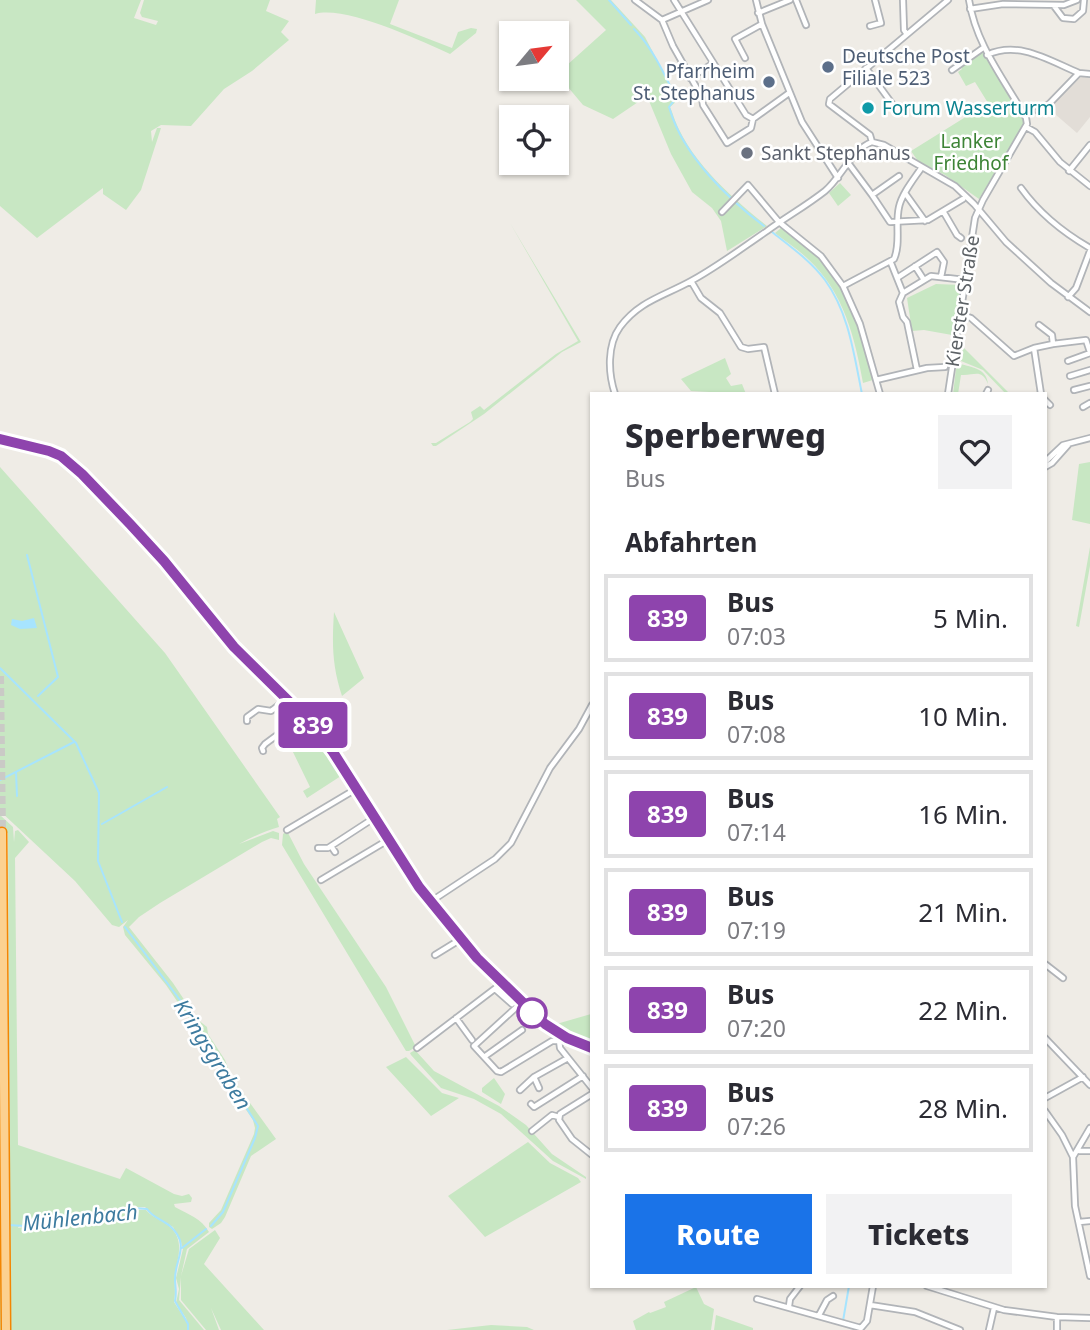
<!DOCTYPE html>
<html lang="de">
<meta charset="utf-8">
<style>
:root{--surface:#fff;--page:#f2f2f3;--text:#2b2b33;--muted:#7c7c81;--line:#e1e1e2;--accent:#1a73e8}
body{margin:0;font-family:"Noto Sans",sans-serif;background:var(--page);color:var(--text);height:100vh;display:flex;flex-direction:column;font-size:26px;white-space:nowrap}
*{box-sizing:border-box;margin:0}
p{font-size:23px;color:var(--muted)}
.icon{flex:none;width:38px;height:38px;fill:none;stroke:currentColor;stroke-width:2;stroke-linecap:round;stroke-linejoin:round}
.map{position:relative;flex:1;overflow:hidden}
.panel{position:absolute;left:590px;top:392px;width:457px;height:896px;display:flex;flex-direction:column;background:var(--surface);border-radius:0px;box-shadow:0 2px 5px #0004}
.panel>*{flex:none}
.badge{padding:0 14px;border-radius:5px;font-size:24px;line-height:46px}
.needle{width:46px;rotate:61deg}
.controls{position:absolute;left:499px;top:21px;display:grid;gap:14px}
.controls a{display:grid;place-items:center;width:70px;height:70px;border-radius:0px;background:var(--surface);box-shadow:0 2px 5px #0004;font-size:35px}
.map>.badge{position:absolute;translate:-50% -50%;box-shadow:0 0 0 4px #fff}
h2{padding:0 35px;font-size:26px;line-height:63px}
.round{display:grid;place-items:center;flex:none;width:74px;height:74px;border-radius:0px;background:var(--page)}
.headline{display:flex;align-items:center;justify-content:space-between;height:119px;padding:0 35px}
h1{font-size:33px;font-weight:800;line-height:52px}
.cta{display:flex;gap:14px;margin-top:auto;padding:14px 35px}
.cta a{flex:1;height:80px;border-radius:0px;background:var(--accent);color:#fff;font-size:28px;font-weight:800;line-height:80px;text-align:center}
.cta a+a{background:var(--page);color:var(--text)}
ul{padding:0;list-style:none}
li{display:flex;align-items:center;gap:21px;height:88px;margin:0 14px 10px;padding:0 21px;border:4px solid var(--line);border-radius:0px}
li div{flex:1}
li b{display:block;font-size:26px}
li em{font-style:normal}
li .badge{min-width:77px;font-weight:700;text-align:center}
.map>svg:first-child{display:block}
.education{fill:#e2ddd7}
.green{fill:#c8e7c3}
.water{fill:#a7e4fe}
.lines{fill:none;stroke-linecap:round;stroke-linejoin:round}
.stream{stroke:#a7e4fe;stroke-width:2}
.highway-tunnel{stroke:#cacac6;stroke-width:8;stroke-dasharray:8 4;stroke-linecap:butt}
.minor-casing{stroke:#b1b4b8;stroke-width:8}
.highway-casing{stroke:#f38602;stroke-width:11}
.minor{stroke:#fff;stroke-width:4.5}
.highway{stroke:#fcd190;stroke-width:8}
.line-casing{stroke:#fff;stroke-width:16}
.line{stroke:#8e44ad;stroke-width:10}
.service-dot{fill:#5c6f8a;stroke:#fff;stroke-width:2.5}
.culture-dot{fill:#0f9aa8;stroke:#fff;stroke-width:2.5}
.worship-dot{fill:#6b7280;stroke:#fff;stroke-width:2.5}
.stop-dot{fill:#fff;stroke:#8e44ad;stroke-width:3.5}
.labels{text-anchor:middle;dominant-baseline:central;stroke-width:5;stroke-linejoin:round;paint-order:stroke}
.service-label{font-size:19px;fill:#4e5e75;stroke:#fff;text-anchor:start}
.culture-label{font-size:19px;fill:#0d838f;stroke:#fff;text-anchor:start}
.park-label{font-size:19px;fill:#3d8436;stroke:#fff}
.worship-label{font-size:19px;fill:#5b616d;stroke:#fff;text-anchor:start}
.street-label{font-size:19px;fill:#5d6266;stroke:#fff}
.water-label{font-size:21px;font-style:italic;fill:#3d7b9f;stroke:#fff}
</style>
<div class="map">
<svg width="1090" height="1330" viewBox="0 0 1090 1330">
<rect width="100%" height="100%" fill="#efece6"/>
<path class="education" d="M1082,76H1090V117L1077,133L1048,108Z"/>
<path class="green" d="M0,0H141L134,18L156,25L158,21L142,17L140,13L144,0H270L266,11L289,21L281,32L289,40L252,71L224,89L191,126L161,125L151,131L152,142L157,128H161L141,190L126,210L103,194V188L37,238L0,206Z
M316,0H399L390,24L452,48L458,32L471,28L477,29L476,33L450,54C421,41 345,5 315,14Z
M576,0H611L645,37L677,98L678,100L670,107L672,112C687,159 730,196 767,226L727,251L721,221L712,208L692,192L671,154L647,96L613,119L583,105L557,74L606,30Z
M982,50L1022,116L1024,124L979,199L945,175L918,161L911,151L988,103L975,82L966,86L958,72L962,69L959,65Z
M840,183L851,195L838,206L829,193Z
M510,223L581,342L562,352L484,414L436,446H433L431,443H436L470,422L473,419L471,412L480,406L484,410L556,354L578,341Z
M781,228C793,238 808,246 820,258C852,290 862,338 873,380L863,383C855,338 844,293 809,260C799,250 786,242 775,233Z
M936,284L961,285L952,335L924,330L912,331L907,298Z
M959,343L1010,394H1006L983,370L961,361Z
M725,358L731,374L726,378L731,386L742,384L746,394L691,391L681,379Z
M960,364C972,367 987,369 988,384C981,368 975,376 961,375L958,394H953L956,369Z
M1090,462V524L1072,520L1079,464Z
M0,467L165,653L280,817L277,819L279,827C265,831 252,837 239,844L273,831L279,833V840L271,838L262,842L160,903L139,917L129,927L173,983L197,1019L207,1027L208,1034L225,1060L232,1078L276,1139L251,1156L225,1217L221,1223L212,1229L209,1227V1223L221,1210L254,1134L255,1128L253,1120L227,1082L216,1058L166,985L125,935L123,927L128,920L119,927L112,925L75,881L0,811Z
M1090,547V566L1079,627L1076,626Z
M334,612L364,678L342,696C332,665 332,644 334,612Z
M317,734L344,774L307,798L303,791L310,787L292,750Z
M0,815L13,827L14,842L15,831L18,830L29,842L15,858L18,1145L120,1179L126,1168L174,1194L182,1196L189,1194L192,1198L191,1202L174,1204L175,1207C189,1215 201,1218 209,1232L187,1249L181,1276L189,1249L215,1230L220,1238L204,1264L264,1330H221L211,1308L219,1330H206L181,1300V1277L179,1300L204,1330H189L186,1318L176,1303L179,1289L176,1278L183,1249L181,1242L173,1227L153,1215L145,1207H138L19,1226L18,1228L127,1210H146C153,1218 161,1219 169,1226C185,1240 178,1256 175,1274C174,1283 176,1292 174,1302L188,1324L187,1330H0V1225L10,1227V1208L8,833L0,831Z
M287,831L304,864L386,987L416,1047L409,1051H406L282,845L283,834Z
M591,1014V1041L588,1043L553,1025Z
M415,1050L434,1071L499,1106L526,1125L552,1154L586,1177V1179L553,1161L501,1114L474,1099L441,1088L411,1055L410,1053Z
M406,1057L442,1093L459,1098L431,1116L386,1067Z
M494,1078L505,1094L501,1104L482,1092V1088Z
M528,1142L550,1163L578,1178L581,1182L485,1237L448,1196Z
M696,1287L704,1304L714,1309L711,1330H636L633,1321L649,1312L650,1313L666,1307L664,1302Z
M716,1315L753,1328V1330H714Z
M491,1325L527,1327L534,1330H447Z"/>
<path class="water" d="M34,618L37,628L20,629L11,625L12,619L22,621Z"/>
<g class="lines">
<path class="stream" d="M609,0L631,25
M634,29C652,47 665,75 676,98L669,107L670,110C683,155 728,199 764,226
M772,232C791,247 811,261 825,280C849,313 854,355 862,394
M27,555L58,677L38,696
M0,668L76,743L99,793L98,861L122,922
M16,772L17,796
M0,780L74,742
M102,824L167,787
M125,927L186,1008L219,1058L230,1082L258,1126L255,1138L223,1212L211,1226
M8,1225L25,1226L134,1208L147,1209C153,1218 162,1219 170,1226C191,1245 175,1258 175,1279C175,1287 177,1292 175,1301L188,1324V1330
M182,1248L206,1229
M843,1321L849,1286"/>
<path class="highway-tunnel" d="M0,676L2,832"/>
<defs>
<path id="minor" d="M635,0L662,20L708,0
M674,0L746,115L753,119L789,93
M756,0L762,24L802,122L838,178
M796,0L806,25
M903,0L904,30L906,33
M948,0L830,99L829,104L870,135L872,142L884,145L955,186L974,204L1006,242L1051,283L1090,312
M1054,6L1063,18L1074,19L1083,11L1084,0
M970,9L1003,4L1064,5L1077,0
M758,13L790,0
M662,20L673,46L699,92
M870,26L881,23L875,0
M987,55C1019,40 1050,61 1079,73L1049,104L1038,111
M745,58L735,39L762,24
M866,68L896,109L905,111
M952,70L983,48
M1079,73L1090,74
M690,78L712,64
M702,98L703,105L727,143L751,128L753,119
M1026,127L1035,132L1060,162L1090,186
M849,164L872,195
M1069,171L1090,145
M899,176L872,195L890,222L928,220L963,199
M1021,188C1039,213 1064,233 1090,248
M905,193L925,221
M943,211L957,235L961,238
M722,212L748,185L779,222L821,256L843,286L860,324L880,394
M891,263L903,293L899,302L903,317L907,322L917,370
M915,266L924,280
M897,278L937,252L944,262L941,277
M691,281L701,298L720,313L741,347L748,349L764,347L775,394
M843,286L894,259C901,244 895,224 899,207C902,193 914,179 922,167
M903,293L931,276L965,280
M1068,297L1076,288L1090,251
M960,314L971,318L1014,356L1034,348L1053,344L1052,335L1039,325
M1053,344L1086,340L1090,352
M1034,348L1041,394
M1068,361L1090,353
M1070,376L1090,370
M876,380L927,368L945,367
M1074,390L1090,386
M615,394C608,373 607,345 620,327C639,301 664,296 691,281C717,267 742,248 767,231C786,217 806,206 825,191C841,178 852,149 872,142
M948,394L975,218L983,200L1027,124L1026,118C1004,79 976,45 969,0
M986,394L988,390
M1045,400L1050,405
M1083,407L1090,403
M0,439L49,451L61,456L82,474L144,539L234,647L313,725L333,752L419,887L477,958L545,1024L567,1038L592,1048
M1045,462L1063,445L1090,438
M1045,467L1052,463L1068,445
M247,721V717L258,709L271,711L287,699
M263,751L262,748L265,744L304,715
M287,830L356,789
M331,846L335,852
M318,848H328L374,818
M321,880L388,840
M430,902L495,859L511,843L550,768L579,729L592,705
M435,955L461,939
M1045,964L1063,978
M495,989L512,1004
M521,1003L474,1046L497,1071L501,1072L552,1041H559
M456,1018L472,1040
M562,1036L559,1040L560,1048L592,1088
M1045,1038L1090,1085
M417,1048L501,984
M484,1057L522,1030
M539,1088L534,1077L568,1058
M520,1090L534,1077
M592,1094L560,1114L559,1120L572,1139L592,1155
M1045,1098L1083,1077
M531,1104L534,1107L583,1076
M1045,1111L1062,1135L1073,1157L1075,1206L1090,1276
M532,1131L552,1115L559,1117
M1079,1151H1090
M1073,1157L1090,1128
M1079,1222L1090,1221
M927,1286L1004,1310L1057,1317L1090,1318
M757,1299L861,1328L867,1321L873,1286
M870,1305L915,1312L960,1330
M789,1306L790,1299L800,1286
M819,1315L827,1300L833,1296
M1057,1317V1330
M989,1330L994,1308"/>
<path id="highway" d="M2,832L6,1330"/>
</defs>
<use href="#minor" class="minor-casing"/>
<use href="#highway" class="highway-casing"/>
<use href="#minor" class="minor"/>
<use href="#highway" class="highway"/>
</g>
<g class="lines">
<defs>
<path id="line" d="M0,439L49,451L61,456L82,474L130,524L164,561L234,647L313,725L333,752L419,887L477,958L545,1024L567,1038L592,1048"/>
</defs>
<use href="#line" class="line-casing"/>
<use href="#line" class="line"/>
</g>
<g class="service-dot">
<circle cx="828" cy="67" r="7"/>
<circle cx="769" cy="82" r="7"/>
</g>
<circle class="culture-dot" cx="868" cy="108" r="7"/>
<circle class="worship-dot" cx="747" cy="153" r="7"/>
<circle class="stop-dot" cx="532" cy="1013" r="14"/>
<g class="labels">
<g class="service-label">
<text x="842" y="56">Deutsche Post<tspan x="842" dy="22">Filiale 523</tspan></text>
<text x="755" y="71" text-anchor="end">Pfarrheim<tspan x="755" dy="22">St. Stephanus</tspan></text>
</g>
<g class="culture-label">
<text x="882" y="108">Forum Wasserturm</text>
</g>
<g class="park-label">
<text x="971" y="141">Lanker<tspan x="971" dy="22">Friedhof</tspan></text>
</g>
<g class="worship-label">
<text x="761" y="153">Sankt Stephanus</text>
</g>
<g class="street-label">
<text transform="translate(962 301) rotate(-81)">Kierster Straße</text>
</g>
<g class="water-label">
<text transform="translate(213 1054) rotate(58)">Kringsgraben</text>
<text transform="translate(80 1217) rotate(-6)">Mühlenbach</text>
</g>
</g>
</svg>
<div class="controls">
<a><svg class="needle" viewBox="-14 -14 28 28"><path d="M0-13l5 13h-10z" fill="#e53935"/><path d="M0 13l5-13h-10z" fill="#7c7c81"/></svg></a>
<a><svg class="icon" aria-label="locate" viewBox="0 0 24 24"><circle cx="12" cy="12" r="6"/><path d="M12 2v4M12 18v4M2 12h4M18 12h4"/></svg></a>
</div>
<b class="badge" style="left:313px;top:725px;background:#8e44ad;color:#fff">839</b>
<section class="panel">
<div class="headline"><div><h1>Sperberweg</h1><p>Bus</p></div><a class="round"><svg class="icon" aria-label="heart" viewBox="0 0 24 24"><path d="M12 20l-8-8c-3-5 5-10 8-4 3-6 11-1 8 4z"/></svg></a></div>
<h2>Abfahrten</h2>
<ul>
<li><span class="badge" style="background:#8e44ad;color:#fff">839</span><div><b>Bus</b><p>07:03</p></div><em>5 Min.</em></li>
<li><span class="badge" style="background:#8e44ad;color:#fff">839</span><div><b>Bus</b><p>07:08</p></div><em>10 Min.</em></li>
<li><span class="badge" style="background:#8e44ad;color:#fff">839</span><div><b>Bus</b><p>07:14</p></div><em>16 Min.</em></li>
<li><span class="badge" style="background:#8e44ad;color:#fff">839</span><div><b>Bus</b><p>07:19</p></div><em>21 Min.</em></li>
<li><span class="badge" style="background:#8e44ad;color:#fff">839</span><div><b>Bus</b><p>07:20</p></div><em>22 Min.</em></li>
<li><span class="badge" style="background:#8e44ad;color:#fff">839</span><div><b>Bus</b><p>07:26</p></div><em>28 Min.</em></li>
</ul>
<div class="cta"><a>Route</a><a>Tickets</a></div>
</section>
</div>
